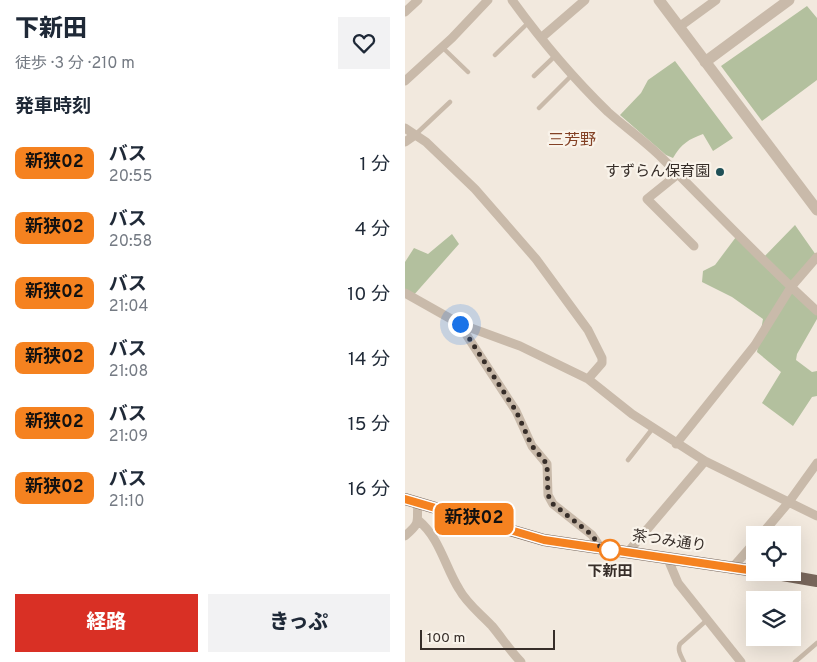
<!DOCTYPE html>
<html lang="ja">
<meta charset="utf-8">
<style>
:root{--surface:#fff;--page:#f2f2f3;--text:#1f2937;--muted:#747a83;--accent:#d93025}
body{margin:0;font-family:Overpass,"Noto Sans JP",sans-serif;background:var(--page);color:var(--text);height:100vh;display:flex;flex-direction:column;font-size:19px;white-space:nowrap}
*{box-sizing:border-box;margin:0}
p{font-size:16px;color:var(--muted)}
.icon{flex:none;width:28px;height:28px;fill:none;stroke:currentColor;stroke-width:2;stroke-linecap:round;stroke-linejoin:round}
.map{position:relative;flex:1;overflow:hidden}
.sheet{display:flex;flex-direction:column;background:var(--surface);width:405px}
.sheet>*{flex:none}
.badge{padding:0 10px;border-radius:8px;font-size:18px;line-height:32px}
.fabs{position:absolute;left:341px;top:526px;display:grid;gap:10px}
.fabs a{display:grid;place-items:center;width:55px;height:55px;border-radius:0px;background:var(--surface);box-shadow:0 5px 20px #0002;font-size:25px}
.scale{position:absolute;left:15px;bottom:12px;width:135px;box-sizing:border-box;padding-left:5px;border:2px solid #372e29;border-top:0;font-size:14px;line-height:18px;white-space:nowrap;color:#372e29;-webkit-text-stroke:4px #f9f3ea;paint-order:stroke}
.you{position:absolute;width:25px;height:25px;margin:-12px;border:4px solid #fff;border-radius:50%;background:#1a73e8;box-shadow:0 0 0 8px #1a73e833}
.map>.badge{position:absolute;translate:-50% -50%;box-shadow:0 0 0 2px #fff}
h2{padding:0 15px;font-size:19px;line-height:45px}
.round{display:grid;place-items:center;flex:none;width:52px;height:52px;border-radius:0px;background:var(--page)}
.overview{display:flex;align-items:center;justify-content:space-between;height:85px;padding:0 15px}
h1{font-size:24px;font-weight:800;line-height:38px}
.primary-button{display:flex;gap:10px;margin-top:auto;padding:10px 15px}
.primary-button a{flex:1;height:58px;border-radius:0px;background:var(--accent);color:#fff;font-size:20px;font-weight:800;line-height:58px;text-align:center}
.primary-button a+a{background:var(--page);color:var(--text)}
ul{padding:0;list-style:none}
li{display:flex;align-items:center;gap:15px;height:65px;padding:0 15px}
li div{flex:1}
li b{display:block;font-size:19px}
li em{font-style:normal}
li .badge{min-width:55px;font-weight:700;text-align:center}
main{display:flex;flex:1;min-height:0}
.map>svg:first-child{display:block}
.green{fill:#b3c09e}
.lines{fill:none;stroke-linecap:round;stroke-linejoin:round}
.service{stroke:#c9baaa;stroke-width:4.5}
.minor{stroke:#c9baaa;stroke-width:9}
.tertiary{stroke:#c9baaa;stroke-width:11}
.primary{stroke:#78665b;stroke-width:12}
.line-casing{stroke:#fff;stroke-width:11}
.line{stroke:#f58220;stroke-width:8}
.walk{stroke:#372e29;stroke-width:5;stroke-dasharray:0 9}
.poi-dot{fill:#205057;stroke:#f9f3ea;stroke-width:2}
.stop-dot{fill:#fff;stroke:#f58220;stroke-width:2.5}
.labels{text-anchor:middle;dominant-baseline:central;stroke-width:4.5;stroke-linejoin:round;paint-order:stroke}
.poi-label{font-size:15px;fill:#372e29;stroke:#f9f3ea;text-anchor:end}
.street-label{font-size:15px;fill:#372e29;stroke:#f9f3ea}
.stop-label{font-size:15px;font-weight:bold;fill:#372e29;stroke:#f9f3ea}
.neighbourhood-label{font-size:16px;fill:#834125;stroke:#f9f3ea}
</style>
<main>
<section class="sheet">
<div class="overview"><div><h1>下新田</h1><p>徒歩 · 3 分 · 210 m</p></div><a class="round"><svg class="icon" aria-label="heart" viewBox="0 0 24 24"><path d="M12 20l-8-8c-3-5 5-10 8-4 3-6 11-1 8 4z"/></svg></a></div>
<h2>発車時刻</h2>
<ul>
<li><span class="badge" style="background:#f58220;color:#111">新狭02</span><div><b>バス</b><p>20:55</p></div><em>1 分</em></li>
<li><span class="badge" style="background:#f58220;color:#111">新狭02</span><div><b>バス</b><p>20:58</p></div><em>4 分</em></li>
<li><span class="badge" style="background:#f58220;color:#111">新狭02</span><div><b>バス</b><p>21:04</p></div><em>10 分</em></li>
<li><span class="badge" style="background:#f58220;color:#111">新狭02</span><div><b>バス</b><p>21:08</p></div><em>14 分</em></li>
<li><span class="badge" style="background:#f58220;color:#111">新狭02</span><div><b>バス</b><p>21:09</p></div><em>15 分</em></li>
<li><span class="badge" style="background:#f58220;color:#111">新狭02</span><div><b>バス</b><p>21:10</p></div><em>16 分</em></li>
</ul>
<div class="primary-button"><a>経路</a><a>きっぷ</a></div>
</section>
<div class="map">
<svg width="412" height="662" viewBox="0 0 412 662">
<rect width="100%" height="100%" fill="#f2e9de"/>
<path class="green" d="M402,6L412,18V80L357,121L316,66Z
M270,61L328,138L308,151L298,134C284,139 276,144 268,158L261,155L215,115L236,93L243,80Z
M390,225L411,255L381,287L412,315V319L392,354L391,360L407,372L412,371V396L407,397L388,426L357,403L376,372L352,352L358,319L327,297L297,282L298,271L310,265L331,237L355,261Z
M47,234L54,244L8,296L0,291V262L9,248L23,254Z"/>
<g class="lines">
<path class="service" d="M37,47L63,72
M90,55L123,23
M129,76L150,56
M134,108L167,75
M10,135L45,102
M223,460L248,428
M279,662C276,656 272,650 275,644L302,620
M390,662L412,643"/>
<path class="minor" d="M107,0C136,40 168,78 203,112C221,128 241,142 258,159C309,210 358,262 412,311
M0,12L13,0
M274,27L311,0
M136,38L180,0
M0,81L47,38L83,0
M0,128L21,142L70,189L131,259L183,330L197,358V363L183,379
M0,142L10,135
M273,174L242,199L289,246
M0,293L55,324L115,346L183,379L227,414L300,461L412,516
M55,325L111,411L127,446L142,464L143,495L148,504L187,535L196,548
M271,444L350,345L386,287L412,257
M13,520C35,538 40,567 54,589C62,604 76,614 87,626C97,638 105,651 116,662
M356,535L384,502L412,463
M0,536C17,521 11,523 13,503
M223,552L300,461
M262,557L273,583L336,662
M328,567L350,542"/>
<path class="tertiary" d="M254,0L412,210
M300,62L384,0"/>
<path class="primary" d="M0,499L139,540L350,571
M360,572L412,581"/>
</g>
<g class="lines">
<defs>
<path id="line" d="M0,499L139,540L350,571"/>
</defs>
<use href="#line" class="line-casing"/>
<use href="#line" class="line"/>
<path class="walk" d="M55,324L111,411L127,446L142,464L143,495L148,504L187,535L196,548L209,550H205"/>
</g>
<circle class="poi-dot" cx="315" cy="172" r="5"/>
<circle class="stop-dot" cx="205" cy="550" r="10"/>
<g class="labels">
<g class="poi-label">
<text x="305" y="172">すずらん保育園</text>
</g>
<g class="street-label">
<text transform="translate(264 542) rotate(8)">茶つみ通り</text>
</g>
<g class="stop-label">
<text x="205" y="572">下新田</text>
</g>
<g class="neighbourhood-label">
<text x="167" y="141">三芳野</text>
</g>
</g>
</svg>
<div class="fabs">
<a><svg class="icon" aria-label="locate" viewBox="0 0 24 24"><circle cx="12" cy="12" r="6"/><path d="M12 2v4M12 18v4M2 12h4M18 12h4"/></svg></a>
<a><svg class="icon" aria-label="layers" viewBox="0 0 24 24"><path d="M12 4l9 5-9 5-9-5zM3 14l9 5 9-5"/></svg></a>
</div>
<div class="scale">100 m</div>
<div class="you" style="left:55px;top:324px"></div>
<b class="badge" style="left:69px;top:519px;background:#f58220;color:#111">新狭02</b>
</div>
</main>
